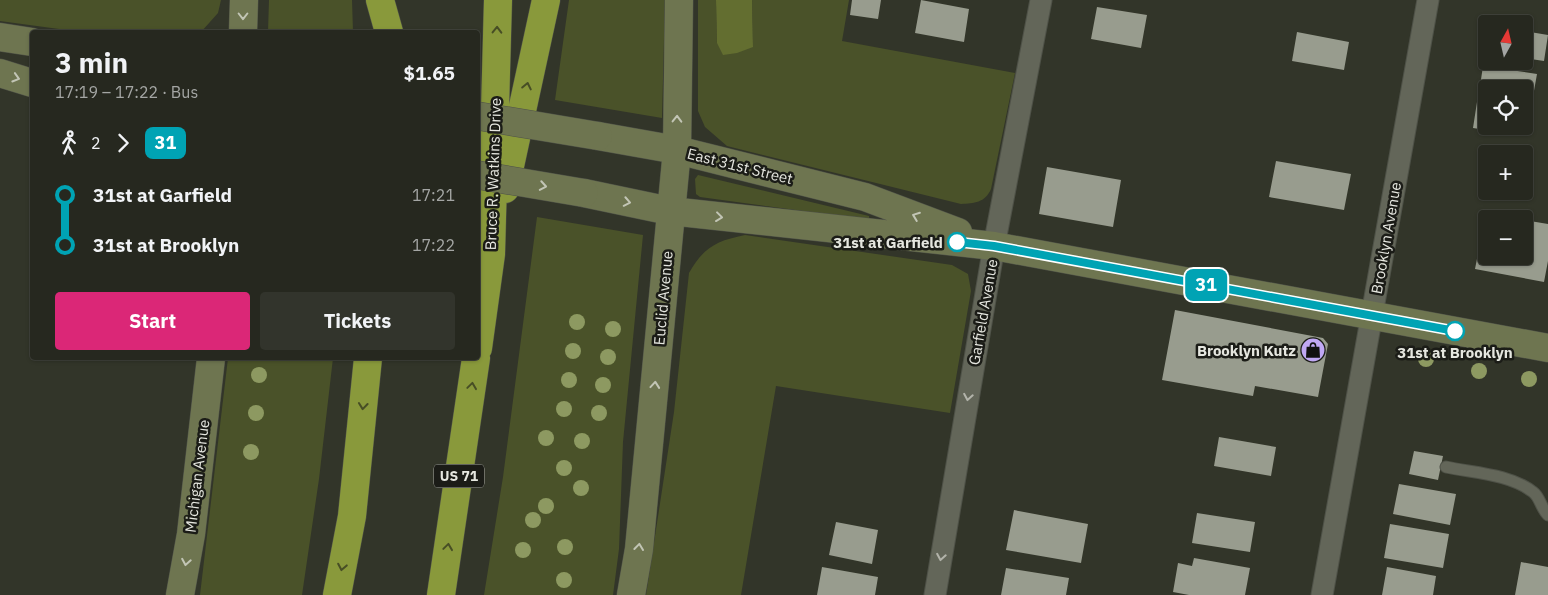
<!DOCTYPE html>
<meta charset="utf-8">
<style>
:root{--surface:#26281f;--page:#32342c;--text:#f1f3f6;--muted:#a4a6a4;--line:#42443d;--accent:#db2777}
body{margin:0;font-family:"IBM Plex Sans",sans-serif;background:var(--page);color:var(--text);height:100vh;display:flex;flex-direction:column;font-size:19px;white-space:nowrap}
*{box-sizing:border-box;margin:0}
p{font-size:16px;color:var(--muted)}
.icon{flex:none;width:28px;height:28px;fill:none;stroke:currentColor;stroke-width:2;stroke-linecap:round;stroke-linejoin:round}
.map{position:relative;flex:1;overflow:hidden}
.details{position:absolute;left:30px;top:30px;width:450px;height:330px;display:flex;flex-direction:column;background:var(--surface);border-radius:5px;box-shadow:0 1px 4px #0004,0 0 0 1px var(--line)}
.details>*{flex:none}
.badge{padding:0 10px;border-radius:8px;font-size:18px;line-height:32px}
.needle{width:32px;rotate:8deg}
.fabs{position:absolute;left:1478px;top:15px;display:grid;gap:10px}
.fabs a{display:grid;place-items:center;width:55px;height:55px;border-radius:5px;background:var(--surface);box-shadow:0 1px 4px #0004,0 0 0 1px var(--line);font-size:25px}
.map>.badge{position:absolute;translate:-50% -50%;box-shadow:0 0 0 2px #fff}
.legs{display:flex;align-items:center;gap:8px;height:55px;padding:0 25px;font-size:16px}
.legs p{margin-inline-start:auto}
.headline{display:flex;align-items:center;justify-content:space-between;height:85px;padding:0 25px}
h1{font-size:28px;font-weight:800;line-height:38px}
.action{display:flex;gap:10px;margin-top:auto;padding:10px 25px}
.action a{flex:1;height:58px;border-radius:5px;background:var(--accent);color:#fff;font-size:20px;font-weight:800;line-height:58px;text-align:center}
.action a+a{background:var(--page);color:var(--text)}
ul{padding:0 25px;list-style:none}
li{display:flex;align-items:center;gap:18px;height:50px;font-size:19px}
li i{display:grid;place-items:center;width:8px;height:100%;margin:0 6px;background:currentColor}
li i::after{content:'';width:12px;height:12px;margin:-6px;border:4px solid;border-radius:50%;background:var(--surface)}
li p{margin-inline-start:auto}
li:first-child i{background:linear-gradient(#0000 50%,currentColor 0)}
li:last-child i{background:linear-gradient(currentColor 50%,#0000 0)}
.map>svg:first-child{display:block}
.green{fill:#4a5229}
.forest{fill:#636e30}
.building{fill:#989c8e}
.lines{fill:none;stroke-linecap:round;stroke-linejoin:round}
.lane-casing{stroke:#4f5248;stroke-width:13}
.street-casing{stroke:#4f5248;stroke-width:23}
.secondary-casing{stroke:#4f5248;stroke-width:29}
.highway-casing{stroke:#4f5248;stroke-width:29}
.lane{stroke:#636659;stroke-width:11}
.street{stroke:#636659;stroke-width:21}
.secondary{stroke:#6e7550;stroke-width:28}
.highway{stroke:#89993b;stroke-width:28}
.secondary-bridge-casing{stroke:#4f5248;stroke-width:29;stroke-linecap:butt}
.secondary-bridge{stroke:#6e7550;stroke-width:28}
.tree{fill:#8d9961}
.oneway{stroke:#c2c5b5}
.oneway2{stroke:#474e25}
.oneway3{stroke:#b2b3aa}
.line-1-casing{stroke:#fff;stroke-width:11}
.line-1{stroke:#00a3b4;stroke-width:8}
.stop-1-dot{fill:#fff;stroke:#00a3b4;stroke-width:2.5}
.labels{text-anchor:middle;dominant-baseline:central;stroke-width:5;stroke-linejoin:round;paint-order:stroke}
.shield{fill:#1b1c17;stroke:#a9aaa4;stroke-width:1}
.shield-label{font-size:14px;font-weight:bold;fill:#e6e7e0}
.street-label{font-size:15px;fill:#e6e7e0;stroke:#1b1c17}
.stop-label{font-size:15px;font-weight:bold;fill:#e6e7e0;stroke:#1b1c17;text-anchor:end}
.poi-label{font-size:15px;font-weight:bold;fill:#e6e7e0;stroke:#1b1c17;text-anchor:end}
</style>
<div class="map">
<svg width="1548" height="595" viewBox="0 0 1548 595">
<rect width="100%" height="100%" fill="#323529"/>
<path class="green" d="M0,0H221L218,13L201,32H81L0,21Z
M269,0H352L353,32H268Z
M569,0H665L662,118L555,100Z
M698,0H716L717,43L753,47L752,0H849L842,41L1015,73L991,189C985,203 974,203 961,204L727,146L705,127L698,111Z
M698,175L869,216V220L700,197L696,194L695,179Z
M537,217L643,235L623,442L619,549L613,595H484L503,477Z
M745,235L952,265L968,274L971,291L950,413L776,386L741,595H646L674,412L689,273C704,247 716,241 745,235Z
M228,358H333L319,479L302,595H200Z"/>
<path class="forest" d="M716,0H752L753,47L737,53L723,55L717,43Z"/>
<path class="building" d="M852,0H881L878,19L850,15Z
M921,0L969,9L964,42L915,33Z
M1097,7L1147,15L1141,48L1091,39Z
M1524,31L1548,35L1544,61L1524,58Z
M1297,32L1349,42L1344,70L1292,61Z
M1483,66L1537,74L1532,102L1524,101V89H1486V95L1479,93Z
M1477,102L1486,104V126H1524V110L1530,111L1526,136L1473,128Z
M1276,161L1351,174L1344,210L1269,197Z
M1047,167L1121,180L1113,227L1039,214Z
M1486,213L1513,218L1486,219V256H1524V220L1548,224V261L1544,282L1475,269Z
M1175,310L1323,338L1328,344L1318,397L1255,386L1253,396L1162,380Z
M1219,437L1276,447L1271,476L1214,466Z
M1414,451L1443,456L1438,480L1409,474Z
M1399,484L1456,494L1450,525L1393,514Z
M1014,510L1088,524L1081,563L1006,550Z
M1197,513L1255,522L1250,552L1192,543Z
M836,522L878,530L872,564L829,555Z
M1390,524L1449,534L1443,568L1384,558Z
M1194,558L1250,568L1245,595H1189L1173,592L1178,563L1192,566Z
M1521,562L1548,567V595H1515Z
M822,567L878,577L875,595H817Z
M1387,567L1436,576L1433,595H1382Z
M1006,568L1069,578L1066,595H1001Z"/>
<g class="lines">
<defs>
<path id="lane" d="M1446,467C1474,473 1510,474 1533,492C1540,497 1541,508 1548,515"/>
<path id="street" d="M935,595L994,246L1041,0
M1322,595L1428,0"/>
<path id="secondary" d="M243,32L244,0
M0,37L32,42
M0,73L32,83
M598,136L677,150L865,197L958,232
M584,193L670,211L994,246L1548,348
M180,595L191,534L211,358
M631,595L639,549L677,150L679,0"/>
<path id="highway" d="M380,0L389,32
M505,189L546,0
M478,348L491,254L498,0
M337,595L352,516L368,358
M441,595L476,358"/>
</defs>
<use href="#lane" class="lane-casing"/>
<use href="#street" class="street-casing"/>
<use href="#secondary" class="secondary-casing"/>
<use href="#highway" class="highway-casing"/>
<use href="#lane" class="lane"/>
<use href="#street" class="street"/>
<use href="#secondary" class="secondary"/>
<use href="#highway" class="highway"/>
<defs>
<path id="secondary-bridge" d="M478,116L598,136
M478,175L584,193"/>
</defs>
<use href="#secondary-bridge" class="secondary-bridge-casing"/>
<use href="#secondary-bridge" class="secondary-bridge"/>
</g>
<g class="tree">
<circle cx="577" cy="322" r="8"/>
<circle cx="613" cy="329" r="8"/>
<circle cx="573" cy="351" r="8"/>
<circle cx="608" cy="357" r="8"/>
<circle cx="1426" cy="359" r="8"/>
<circle cx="1479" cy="371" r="8"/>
<circle cx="259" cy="375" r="8"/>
<circle cx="1529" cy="379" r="8"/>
<circle cx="569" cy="380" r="8"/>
<circle cx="603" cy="385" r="8"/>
<circle cx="564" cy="409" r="8"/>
<circle cx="256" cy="413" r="8"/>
<circle cx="599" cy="413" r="8"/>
<circle cx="546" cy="438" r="8"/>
<circle cx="582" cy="441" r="8"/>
<circle cx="251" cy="452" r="8"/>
<circle cx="564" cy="468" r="8"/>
<circle cx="581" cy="488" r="8"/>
<circle cx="546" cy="506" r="8"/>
<circle cx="533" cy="520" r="8"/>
<circle cx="565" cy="547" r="8"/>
<circle cx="523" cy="550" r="8"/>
<circle cx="564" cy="580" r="8"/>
</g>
<defs><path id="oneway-chevron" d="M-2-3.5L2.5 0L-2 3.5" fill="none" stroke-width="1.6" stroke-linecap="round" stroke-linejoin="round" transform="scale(1.25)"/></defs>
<g class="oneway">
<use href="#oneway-chevron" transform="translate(243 16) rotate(90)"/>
<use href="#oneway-chevron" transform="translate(16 78) rotate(17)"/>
<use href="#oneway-chevron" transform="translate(677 119) rotate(-89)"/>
<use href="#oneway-chevron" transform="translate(543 186) rotate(10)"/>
<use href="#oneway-chevron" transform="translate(627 202) rotate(11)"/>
<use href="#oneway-chevron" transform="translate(916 216) rotate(-159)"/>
<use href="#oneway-chevron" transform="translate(719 217) rotate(7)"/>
<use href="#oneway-chevron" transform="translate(655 385) rotate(-85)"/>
<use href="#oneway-chevron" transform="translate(639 547) rotate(-83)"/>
<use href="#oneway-chevron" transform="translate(186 562) rotate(100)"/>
</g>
<g class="oneway2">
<use href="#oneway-chevron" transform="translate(497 30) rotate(-89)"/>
<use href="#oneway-chevron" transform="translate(527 86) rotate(-78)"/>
<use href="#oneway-chevron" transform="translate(472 386) rotate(-82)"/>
<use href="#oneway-chevron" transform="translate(363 406) rotate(96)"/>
<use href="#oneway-chevron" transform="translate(448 547) rotate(-82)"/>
<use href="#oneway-chevron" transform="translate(342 567) rotate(101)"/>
</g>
<g class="oneway3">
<use href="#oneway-chevron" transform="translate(968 397) rotate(100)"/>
<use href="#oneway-chevron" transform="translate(941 557) rotate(100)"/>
</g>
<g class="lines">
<defs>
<path id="line-1" d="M957,242L994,246L1455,331"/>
</defs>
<use href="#line-1" class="line-1-casing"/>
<use href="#line-1" class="line-1"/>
</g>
<defs>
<symbol id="shop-disc" viewBox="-11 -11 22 22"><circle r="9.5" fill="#c0a8f4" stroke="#1b1c17"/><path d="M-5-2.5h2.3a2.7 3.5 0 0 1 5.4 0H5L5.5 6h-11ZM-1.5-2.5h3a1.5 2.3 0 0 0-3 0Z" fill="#111"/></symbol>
</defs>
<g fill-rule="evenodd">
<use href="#shop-disc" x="1299" y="336" width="28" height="28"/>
</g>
<g class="stop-1-dot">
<circle cx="957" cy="242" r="9"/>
<circle cx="1455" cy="331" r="9"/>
</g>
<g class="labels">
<rect class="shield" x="434" y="464.5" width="50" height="23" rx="4"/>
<g class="shield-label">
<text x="459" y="476">US 71</text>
</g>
<g class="street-label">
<text transform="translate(740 166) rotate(14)">East 31st Street</text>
<text transform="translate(493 174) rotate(-88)">Bruce R. Watkins Drive</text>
<text transform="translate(1386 238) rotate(-80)">Brooklyn Avenue</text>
<text transform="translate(663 298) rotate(-85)">Euclid Avenue</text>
<text transform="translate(983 312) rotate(-80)">Garfield Avenue</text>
<text transform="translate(197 476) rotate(-83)">Michigan Avenue</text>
</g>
<g class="stop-label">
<text x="943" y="242">31st at Garfield</text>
<text x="1455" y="352" text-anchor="middle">31st at Brooklyn</text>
</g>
<g class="poi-label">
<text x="1296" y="350">Brooklyn Kutz</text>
</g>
</g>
</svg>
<div class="fabs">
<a><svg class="needle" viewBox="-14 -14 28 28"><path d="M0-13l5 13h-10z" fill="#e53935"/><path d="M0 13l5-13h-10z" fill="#a4a6a4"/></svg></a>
<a><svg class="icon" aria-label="locate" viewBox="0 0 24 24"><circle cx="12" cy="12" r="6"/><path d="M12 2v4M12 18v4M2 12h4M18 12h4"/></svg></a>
<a>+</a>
<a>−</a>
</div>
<b class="badge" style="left:1206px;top:285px;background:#00a3b4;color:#fff">31</b>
<section class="details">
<div class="headline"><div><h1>3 min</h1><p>17:19 – 17:22 · Bus</p></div><b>$1.65</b></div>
<div class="legs"><svg class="icon" aria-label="walk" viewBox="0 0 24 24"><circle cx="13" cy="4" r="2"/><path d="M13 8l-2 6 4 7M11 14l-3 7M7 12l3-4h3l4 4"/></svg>2<svg class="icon" aria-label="forward" viewBox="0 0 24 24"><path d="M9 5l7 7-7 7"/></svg><b class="badge" style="background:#00a3b4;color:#fff">31</b></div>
<ul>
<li><i style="color:#00a3b4"></i><b>31st at Garfield</b><p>17:21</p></li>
<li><i style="color:#00a3b4"></i><b>31st at Brooklyn</b><p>17:22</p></li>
</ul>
<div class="action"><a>Start</a><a>Tickets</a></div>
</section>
</div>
